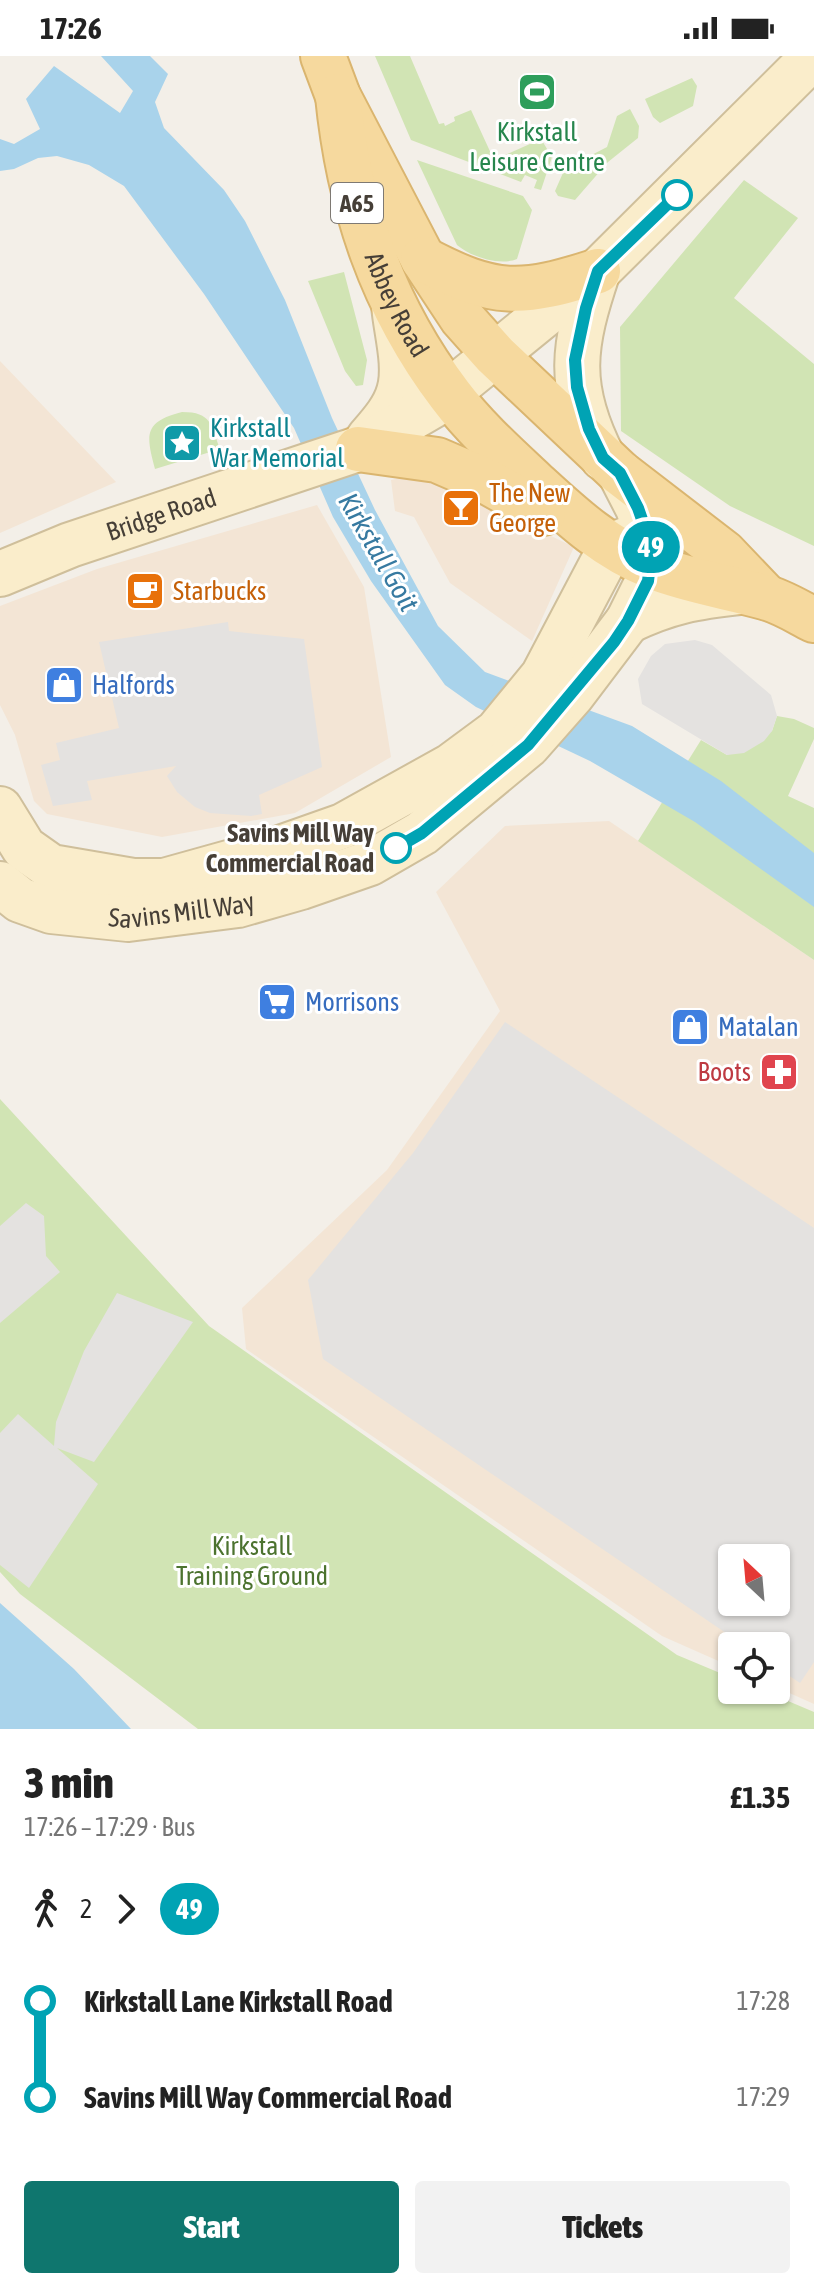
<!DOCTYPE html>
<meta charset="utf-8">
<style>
:root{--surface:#fff;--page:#f2f2f2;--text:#222;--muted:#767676;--accent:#0f766e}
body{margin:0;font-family:"Asap Condensed",sans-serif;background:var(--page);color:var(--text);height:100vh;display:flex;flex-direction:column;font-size:30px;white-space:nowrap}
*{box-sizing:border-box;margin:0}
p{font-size:26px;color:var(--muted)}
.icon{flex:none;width:44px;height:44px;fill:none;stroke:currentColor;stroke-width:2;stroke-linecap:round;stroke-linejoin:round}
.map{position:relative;height:1673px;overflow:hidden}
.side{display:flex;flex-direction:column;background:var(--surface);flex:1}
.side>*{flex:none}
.badge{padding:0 16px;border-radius:26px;font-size:28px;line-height:52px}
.needle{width:52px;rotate:334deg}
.tools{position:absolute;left:718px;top:1488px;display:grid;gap:16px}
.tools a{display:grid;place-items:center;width:72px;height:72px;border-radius:8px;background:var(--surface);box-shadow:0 2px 6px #0004;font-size:40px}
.map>.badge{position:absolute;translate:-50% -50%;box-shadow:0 0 0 4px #fff}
.legs{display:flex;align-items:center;gap:12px;height:88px;padding:0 24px;font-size:26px}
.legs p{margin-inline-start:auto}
.head{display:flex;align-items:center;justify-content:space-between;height:136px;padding:0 24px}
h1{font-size:44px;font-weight:800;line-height:60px}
.action{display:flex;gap:16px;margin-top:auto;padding:16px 24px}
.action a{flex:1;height:92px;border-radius:8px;background:var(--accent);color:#fff;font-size:32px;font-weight:800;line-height:92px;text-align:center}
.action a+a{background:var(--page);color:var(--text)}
ul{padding:0 24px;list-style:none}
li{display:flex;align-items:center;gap:28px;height:96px;font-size:30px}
li i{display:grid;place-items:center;width:12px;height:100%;margin:0 10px;background:currentColor}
li i::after{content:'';width:20px;height:20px;margin:-10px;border:6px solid;border-radius:50%;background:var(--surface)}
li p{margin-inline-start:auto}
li:first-child i{background:linear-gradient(#0000 50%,currentColor 0)}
li:last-child i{background:linear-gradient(currentColor 50%,#0000 0)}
.status{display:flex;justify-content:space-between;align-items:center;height:56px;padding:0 40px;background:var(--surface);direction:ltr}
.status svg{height:22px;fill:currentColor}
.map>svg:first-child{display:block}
.commercial{fill:#f3e5d5;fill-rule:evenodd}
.green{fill:#d1e4b4}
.parking{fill:#e4e2e0;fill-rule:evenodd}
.water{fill:#a9d3eb}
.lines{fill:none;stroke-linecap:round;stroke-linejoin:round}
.secondary-casing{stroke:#cfbf9b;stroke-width:48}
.primary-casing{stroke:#dab56f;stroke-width:48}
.secondary{stroke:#faedcb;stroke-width:44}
.primary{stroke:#f6d99e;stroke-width:44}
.line-1-casing{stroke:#fff;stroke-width:18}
.line-1{stroke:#00a3b4;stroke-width:12}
.stop-1-dot{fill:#fff;stroke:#00a3b4;stroke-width:4}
.labels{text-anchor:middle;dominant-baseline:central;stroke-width:6;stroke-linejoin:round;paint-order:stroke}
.shield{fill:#fff;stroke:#7e7973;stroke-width:2}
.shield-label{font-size:24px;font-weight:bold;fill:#463f37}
.leisure-label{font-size:26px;fill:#27864d;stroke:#fff}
.street-label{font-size:26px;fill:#463f37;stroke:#fff}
.culture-label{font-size:26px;fill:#0d838f;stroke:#fff;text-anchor:start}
.food-label{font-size:26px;fill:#c56008;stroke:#fff;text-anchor:start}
.shop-label{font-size:26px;fill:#366cbe;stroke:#fff;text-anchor:start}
.stop-label{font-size:26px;font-weight:bold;fill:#463f37;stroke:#fff;text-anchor:end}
.health-label{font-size:26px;fill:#be3a42;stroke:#fff;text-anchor:end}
.park-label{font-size:26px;fill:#4c732f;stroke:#fff}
.water-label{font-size:28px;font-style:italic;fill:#377aa1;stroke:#fff}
</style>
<div class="status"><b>17:26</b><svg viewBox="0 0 49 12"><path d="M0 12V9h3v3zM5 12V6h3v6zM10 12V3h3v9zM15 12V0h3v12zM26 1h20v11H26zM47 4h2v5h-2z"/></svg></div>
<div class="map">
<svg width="814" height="1673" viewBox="0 0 814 1673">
<rect width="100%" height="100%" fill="#f3efe8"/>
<path class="commercial" d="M0,305L116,426L0,477Z
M422,418L574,491L532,585L450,527L414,461L395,455L391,424Z
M317,449L364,531L391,701L295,757L162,781L47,758L34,745L15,679L0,649V550L97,513Z
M609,765L814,904V1648L776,1631V1590H732V1611L662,1580L246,1293L242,1252L387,1114L500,955L436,836L505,770ZM732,1502H776V1546H732Z"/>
<path class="green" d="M375,0H410L439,68L444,67L445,70L455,65L454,61L471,54L494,104L541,83L552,101L541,134L534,132L537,124L525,119L521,126L411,84Z
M692,22L697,30L693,50L660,67L653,61L645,43Z
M630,53L639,70L638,82L608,106L575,144L558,140L555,135L570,101L578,106L607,91L617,60Z
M417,104L523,140L532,154L517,203C500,210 471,201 457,189Z
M744,124L798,162L734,242L814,308V490L730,450L621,375L620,271Z
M344,216L367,304L363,329L356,330L345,315L308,225Z
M182,356C212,356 211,369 220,393L155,413C146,379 143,366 182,356Z
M777,660L794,663L814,672V683L788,740L814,752V904L638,785L701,684L727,699L772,675Z
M0,1043L209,1270L677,1599L732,1622V1634H762L814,1656V1673H198L20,1538L0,1516Z"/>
<path class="parking" d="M228,566L229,575L304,583L322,711L259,739L262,758L251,760L210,757L195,751L177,736L167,720L176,710L87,725L92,744L53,750L41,709L60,704L56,687L119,672L99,586Z
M695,584L712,589L771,639L777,660L772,675L764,685L744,697L727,699L642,648L638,623L651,600L665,588Z
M505,966L814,1172V1606L800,1627L776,1611V1590H745L323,1303L308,1224L413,1097ZM776,1502V1546H732V1502Z
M26,1147L44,1160L46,1200L60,1216L0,1267V1170Z
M117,1237L193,1266L94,1406L57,1392L98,1428L29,1532L0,1509V1377L18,1358L54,1390L56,1366L84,1295Z"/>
<path class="water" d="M101,0H150L168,18L155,46L164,72L224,134L245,165L285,244L332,362L375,454L438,570L485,616L632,670L721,725L814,797V851L695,766L590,705L476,651L445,629L371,525L333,461L294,372L204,238L124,130L89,109L57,100L38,102L14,113L0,115V83L14,88L40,73L26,43L54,10L120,57L133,35Z
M0,1547L74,1613L131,1673H0Z"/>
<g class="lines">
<defs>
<g id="secondary">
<path d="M598,215C573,289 566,330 603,402"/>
<path d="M368,383C380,369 394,354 399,336C407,310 396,275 394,249"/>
<path id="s1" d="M0,518L70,489L358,393L432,350L598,215L814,0"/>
<path d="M628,565C670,545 695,541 741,536"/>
<path d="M0,753L24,792L51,811L133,825H164L272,795L343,770L451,710L497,676L543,620L612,489L645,477"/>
<path id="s2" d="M0,828L20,844L51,855L128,863L238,849L301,831L370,807L422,777L528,689L572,639L628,565L648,525L652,492L638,452L620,417"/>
</g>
<g id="primary">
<path d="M323,0L338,40L423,203L462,262L495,299L620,417L724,497L766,541"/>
<path id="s3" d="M338,40C349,151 382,249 450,339C474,371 505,399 534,426C570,459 606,493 653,511C688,525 728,531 764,541C781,545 798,556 814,564"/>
<path d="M423,203C495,241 521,240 598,215"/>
<path d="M358,393L437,404L488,426L543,457"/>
</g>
</defs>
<use href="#secondary" class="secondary-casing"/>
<use href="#primary" class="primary-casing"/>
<use href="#secondary" class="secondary"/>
<use href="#primary" class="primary"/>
</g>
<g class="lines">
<defs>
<path id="line-1" d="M396,792L422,777L528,689L614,586L628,565L648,525L652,492L638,452L620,417L603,402L589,373L577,331L575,304L586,252L598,215L677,139"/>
</defs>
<use href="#line-1" class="line-1-casing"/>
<use href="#line-1" class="line-1"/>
</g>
<defs>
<symbol id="stadium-square" viewBox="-11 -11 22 22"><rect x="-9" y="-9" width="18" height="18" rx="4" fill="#2e9e5b" stroke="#fff"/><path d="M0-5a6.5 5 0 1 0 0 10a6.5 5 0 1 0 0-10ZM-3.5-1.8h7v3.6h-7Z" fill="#fff"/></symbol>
<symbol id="sight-square" viewBox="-11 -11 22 22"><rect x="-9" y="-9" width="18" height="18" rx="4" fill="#0f9aa8" stroke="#fff"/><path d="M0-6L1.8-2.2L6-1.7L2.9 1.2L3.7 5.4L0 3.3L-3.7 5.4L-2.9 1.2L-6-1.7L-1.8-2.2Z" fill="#fff"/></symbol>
<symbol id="bar-square" viewBox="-11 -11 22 22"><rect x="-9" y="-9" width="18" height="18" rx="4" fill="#e8710a" stroke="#fff"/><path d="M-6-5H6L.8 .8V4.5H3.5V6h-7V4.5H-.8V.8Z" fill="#fff"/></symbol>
<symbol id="cafe-square" viewBox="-11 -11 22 22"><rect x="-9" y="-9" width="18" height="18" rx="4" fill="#e8710a" stroke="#fff"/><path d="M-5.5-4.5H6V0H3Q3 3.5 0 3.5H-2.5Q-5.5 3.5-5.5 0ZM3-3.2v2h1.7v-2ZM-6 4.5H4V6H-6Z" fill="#fff"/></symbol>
<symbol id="shop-square" viewBox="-11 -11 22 22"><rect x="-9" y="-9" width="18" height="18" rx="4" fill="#3f7fe0" stroke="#fff"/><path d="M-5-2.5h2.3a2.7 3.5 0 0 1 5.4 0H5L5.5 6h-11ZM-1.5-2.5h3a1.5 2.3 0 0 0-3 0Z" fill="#fff"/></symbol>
<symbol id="supermarket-square" viewBox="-11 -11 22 22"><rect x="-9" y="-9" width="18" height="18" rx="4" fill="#3f7fe0" stroke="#fff"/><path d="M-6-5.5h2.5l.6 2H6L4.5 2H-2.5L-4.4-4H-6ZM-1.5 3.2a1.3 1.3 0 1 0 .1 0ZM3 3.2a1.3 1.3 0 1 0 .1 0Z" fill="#fff"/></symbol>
<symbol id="pharmacy-square" viewBox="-11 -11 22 22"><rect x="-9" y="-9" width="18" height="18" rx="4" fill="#e0444e" stroke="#fff"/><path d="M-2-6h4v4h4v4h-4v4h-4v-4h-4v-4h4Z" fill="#fff"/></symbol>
</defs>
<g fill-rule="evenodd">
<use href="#stadium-square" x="515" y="14" width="44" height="44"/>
<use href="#sight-square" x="160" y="365" width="44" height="44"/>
<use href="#bar-square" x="439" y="430" width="44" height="44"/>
<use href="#cafe-square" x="123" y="513" width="44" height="44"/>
<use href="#shop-square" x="42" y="607" width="44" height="44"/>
<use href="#supermarket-square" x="255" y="924" width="44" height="44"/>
<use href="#shop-square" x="668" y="949" width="44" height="44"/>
<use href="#pharmacy-square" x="757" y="994" width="44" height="44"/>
</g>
<g class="stop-1-dot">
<circle cx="677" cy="139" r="14"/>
<circle cx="396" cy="792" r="14"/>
</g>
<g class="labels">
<rect class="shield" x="331" y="127" width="52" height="40" rx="6"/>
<g class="shield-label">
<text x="357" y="147">A65</text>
</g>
<g class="leisure-label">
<text x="537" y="76">Kirkstall<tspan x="537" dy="30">Leisure Centre</tspan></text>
</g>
<g class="street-label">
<text stroke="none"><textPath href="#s3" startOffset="218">Abbey Road</textPath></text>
<text stroke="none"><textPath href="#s1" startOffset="172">Bridge Road</textPath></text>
<text stroke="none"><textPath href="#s2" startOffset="190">Savins Mill Way</textPath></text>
</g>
<g class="culture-label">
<text x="210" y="372">Kirkstall<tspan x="210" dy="30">War Memorial</tspan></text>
</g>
<g class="food-label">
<text x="489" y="437">The New<tspan x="489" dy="30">George</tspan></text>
<text x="173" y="535">Starbucks</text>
</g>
<g class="shop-label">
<text x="92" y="629">Halfords</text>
<text x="305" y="946">Morrisons</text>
<text x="718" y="971">Matalan</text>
</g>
<g class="stop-label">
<text x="374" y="777">Savins Mill Way<tspan x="374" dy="30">Commercial Road</tspan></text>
</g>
<g class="health-label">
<text x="751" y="1016">Boots</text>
</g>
<g class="park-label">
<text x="252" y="1490">Kirkstall<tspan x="252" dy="30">Training Ground</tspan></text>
</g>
<g class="water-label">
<text transform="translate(379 496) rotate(60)">Kirkstall Goit</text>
</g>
</g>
</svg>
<div class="tools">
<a><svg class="needle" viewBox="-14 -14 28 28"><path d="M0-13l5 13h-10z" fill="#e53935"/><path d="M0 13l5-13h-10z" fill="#767676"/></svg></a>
<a><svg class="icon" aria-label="locate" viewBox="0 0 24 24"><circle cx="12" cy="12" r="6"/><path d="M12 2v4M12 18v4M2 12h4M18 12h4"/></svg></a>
</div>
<b class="badge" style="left:651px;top:491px;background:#00a3b4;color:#fff">49</b>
</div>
<section class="side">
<div class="head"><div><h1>3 min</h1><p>17:26 – 17:29 · Bus</p></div><b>£1.35</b></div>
<div class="legs"><svg class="icon" aria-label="walk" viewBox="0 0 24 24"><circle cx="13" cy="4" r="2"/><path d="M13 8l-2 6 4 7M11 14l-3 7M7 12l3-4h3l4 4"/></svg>2<svg class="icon" aria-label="forward" viewBox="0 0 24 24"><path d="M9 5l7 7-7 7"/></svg><b class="badge" style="background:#00a3b4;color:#fff">49</b></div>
<ul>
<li><i style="color:#00a3b4"></i><b>Kirkstall Lane Kirkstall Road</b><p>17:28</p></li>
<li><i style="color:#00a3b4"></i><b>Savins Mill Way Commercial Road</b><p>17:29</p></li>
</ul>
<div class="action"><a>Start</a><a>Tickets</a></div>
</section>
